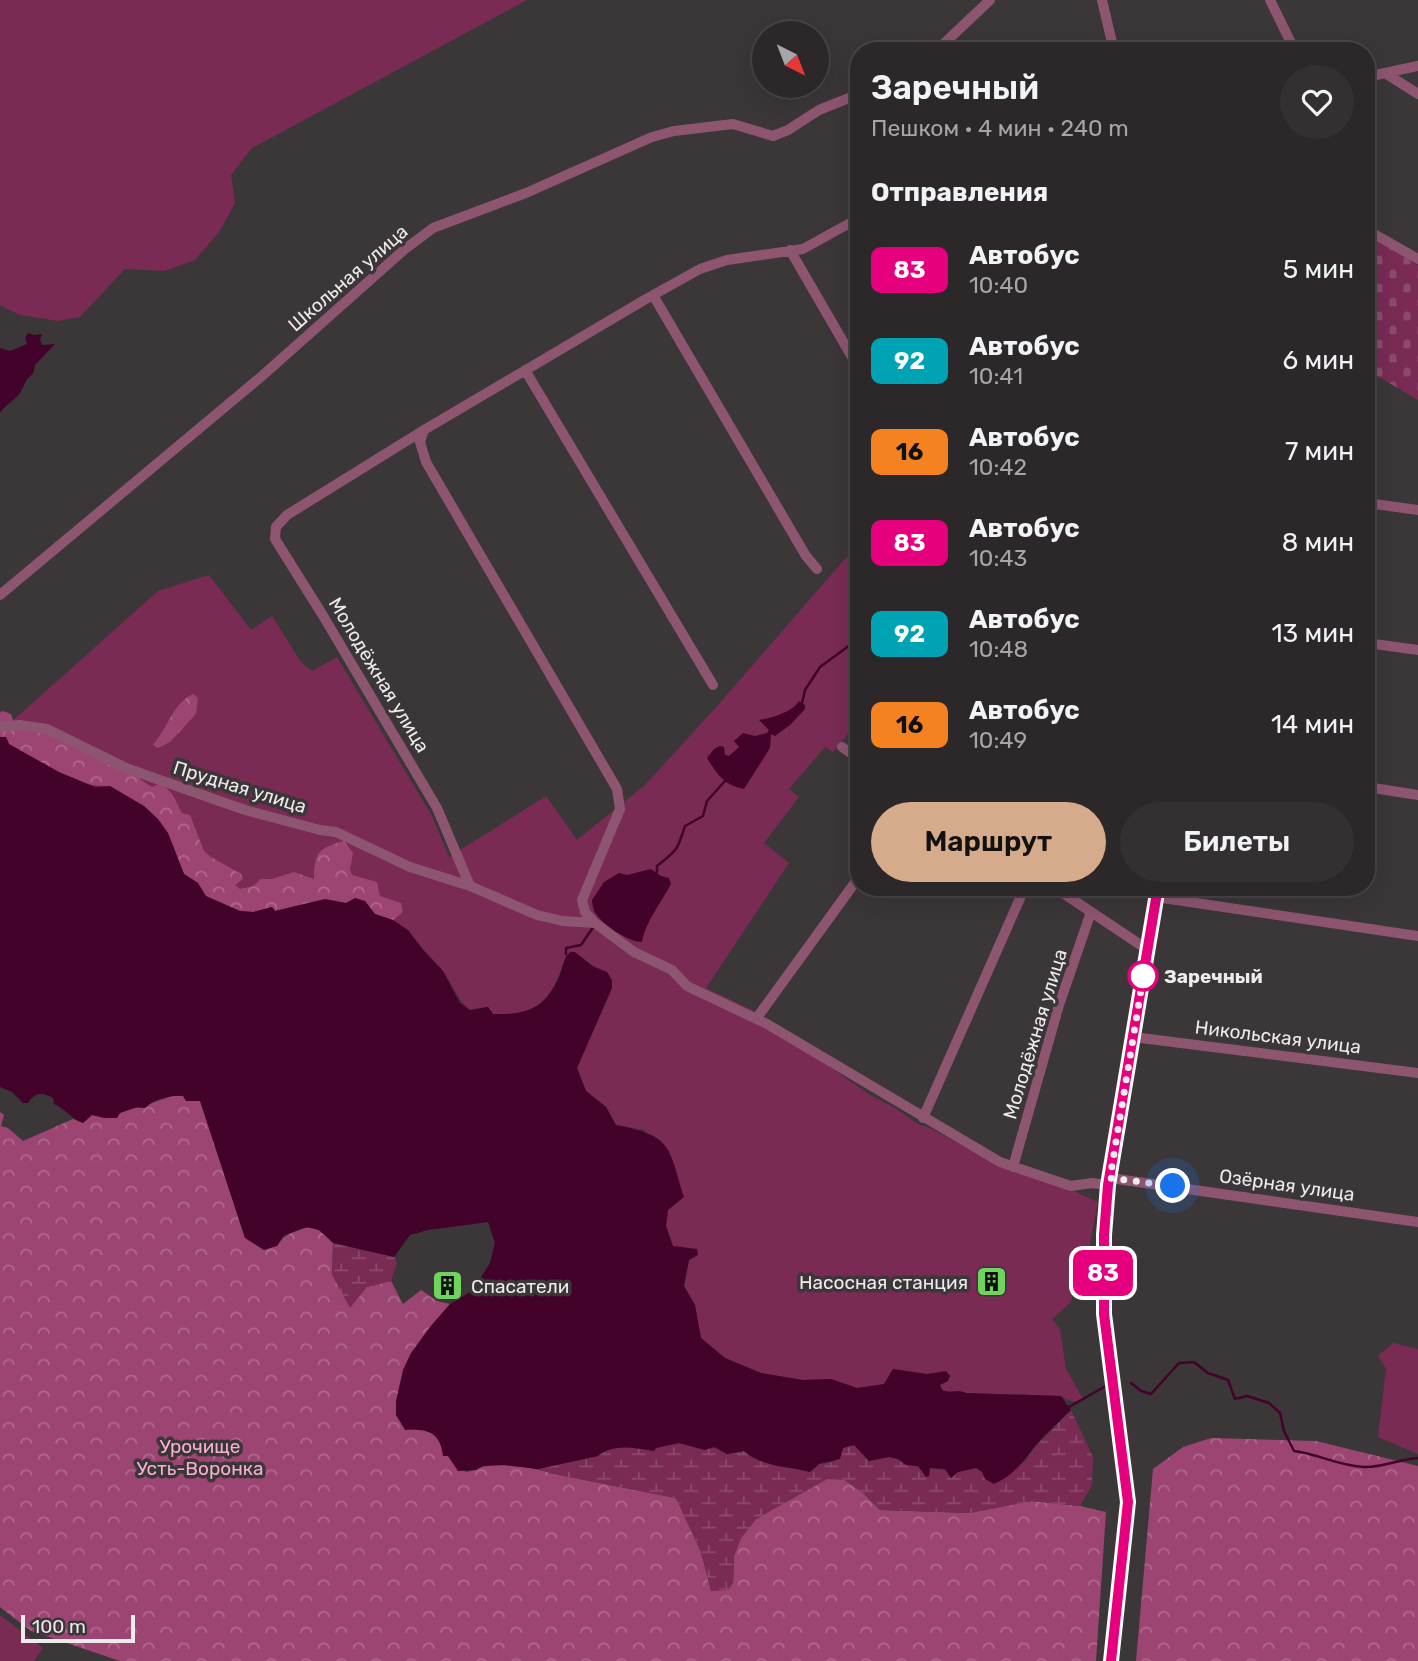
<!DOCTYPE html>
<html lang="ru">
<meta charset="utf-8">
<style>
:root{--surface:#2c282a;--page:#343032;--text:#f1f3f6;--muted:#a6a6a8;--line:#484447;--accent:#d6ab8b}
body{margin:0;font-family:Rubik,sans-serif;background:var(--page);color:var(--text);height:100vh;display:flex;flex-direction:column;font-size:26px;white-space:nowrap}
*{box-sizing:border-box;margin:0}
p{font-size:23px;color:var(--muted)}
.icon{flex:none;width:38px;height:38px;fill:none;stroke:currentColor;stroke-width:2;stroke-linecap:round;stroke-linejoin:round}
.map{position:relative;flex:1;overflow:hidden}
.drawer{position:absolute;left:850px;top:42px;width:525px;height:854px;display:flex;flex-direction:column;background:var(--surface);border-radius:28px;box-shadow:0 7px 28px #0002,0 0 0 2px var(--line)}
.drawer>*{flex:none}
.badge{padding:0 14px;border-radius:10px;font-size:24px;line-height:46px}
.needle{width:46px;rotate:138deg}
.buttons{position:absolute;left:752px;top:21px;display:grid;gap:14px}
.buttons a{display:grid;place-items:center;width:77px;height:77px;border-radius:50%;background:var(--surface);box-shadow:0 7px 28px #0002,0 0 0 2px var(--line);font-size:35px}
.scale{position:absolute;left:21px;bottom:18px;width:114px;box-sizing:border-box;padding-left:7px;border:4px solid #eeebec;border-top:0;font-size:19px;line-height:24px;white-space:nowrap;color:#eeebec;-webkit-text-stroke:5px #3b3638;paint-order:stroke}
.you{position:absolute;width:35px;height:35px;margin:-18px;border:5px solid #fff;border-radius:50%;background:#1a73e8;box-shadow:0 0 0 10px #1a73e833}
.map>.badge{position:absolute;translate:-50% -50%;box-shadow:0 0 0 4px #fff}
h2{padding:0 21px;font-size:26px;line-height:63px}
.round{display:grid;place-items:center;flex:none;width:74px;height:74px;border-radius:37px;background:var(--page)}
.overview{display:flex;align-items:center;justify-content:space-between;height:119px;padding:0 21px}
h1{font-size:33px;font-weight:600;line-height:52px}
.cta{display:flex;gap:14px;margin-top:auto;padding:14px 21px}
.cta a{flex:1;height:80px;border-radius:42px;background:var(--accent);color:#111;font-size:28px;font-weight:600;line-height:80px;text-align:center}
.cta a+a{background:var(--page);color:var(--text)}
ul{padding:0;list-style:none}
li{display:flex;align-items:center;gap:21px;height:91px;padding:0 21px}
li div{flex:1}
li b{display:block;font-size:26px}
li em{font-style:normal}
li .badge{min-width:77px;font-weight:700;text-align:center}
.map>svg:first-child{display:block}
.green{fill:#792b54}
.forest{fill:url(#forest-crowns)}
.wetland{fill:url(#wetland-marsh)}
.cemetery{fill:url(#cemetery-stones)}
.water{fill:#430229}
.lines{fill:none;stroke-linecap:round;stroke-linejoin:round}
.stream{stroke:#430229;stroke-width:2.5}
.minor{stroke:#8e5570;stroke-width:10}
.line-casing{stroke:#fff;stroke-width:16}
.line{stroke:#e6007e;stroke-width:10}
.walk{stroke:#eeebec;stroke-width:7;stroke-dasharray:0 12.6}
.stop-dot{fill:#fff;stroke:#e6007e;stroke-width:3.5}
.labels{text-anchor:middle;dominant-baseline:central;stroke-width:7;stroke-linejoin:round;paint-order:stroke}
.street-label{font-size:19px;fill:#eeebec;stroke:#3b3638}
.stop-label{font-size:19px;font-weight:bold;fill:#eeebec;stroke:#3b3638;text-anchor:start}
.poi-label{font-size:19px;fill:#eeebec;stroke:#3b3638;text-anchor:end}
.park-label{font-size:19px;fill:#f8afd0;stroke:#3b3638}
</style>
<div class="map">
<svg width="1418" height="1661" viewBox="0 0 1418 1661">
<defs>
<pattern id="forest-crowns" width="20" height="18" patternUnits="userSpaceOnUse" patternTransform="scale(1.75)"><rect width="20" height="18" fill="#9d4572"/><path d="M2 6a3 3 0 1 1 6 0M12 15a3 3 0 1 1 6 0" fill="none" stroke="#b0698d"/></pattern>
<pattern id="wetland-marsh" width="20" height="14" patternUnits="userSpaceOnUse" patternTransform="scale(1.75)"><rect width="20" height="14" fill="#792b54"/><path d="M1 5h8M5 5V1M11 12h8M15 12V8" fill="none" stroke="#8c4a6d"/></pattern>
<pattern id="cemetery-stones" width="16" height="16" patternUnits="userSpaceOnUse" patternTransform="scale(1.75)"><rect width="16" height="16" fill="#792b54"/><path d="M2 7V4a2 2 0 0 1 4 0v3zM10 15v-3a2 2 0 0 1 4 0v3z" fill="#8c4a6d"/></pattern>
</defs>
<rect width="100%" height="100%" fill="#3b3638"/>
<path class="green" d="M0,0H527L252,148L231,175L235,203L220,231L195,260L165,271L125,269L80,317L58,321L20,315L0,305Z
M859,546V721L833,752L825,747L789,789L799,797L764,843L789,863L706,988L754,1011L750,1019L827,1065L870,1095L895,1108L918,1124L932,1129L985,1158L1067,1188L1098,1202L1088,1255L1070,1303L1052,1319L1060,1329L1066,1369L1083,1399C1074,1403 1069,1401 1061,1396L966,1393C957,1389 950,1394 942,1390L940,1385L948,1380L950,1376L946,1372L927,1374L893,1369L884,1385L857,1388L831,1379L803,1380L761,1373L725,1358L701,1338L695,1305L684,1286L689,1260L673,1247L666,1226L668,1210L645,1130L616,1125L606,1107L586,1091L577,1068L612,988L607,972C592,966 582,959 566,955C552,998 542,1016 493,1014L488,1007L470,1010C456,999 453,983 441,969C430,956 419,945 408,930L253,912L6,737H0V732L158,591L209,575L251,630L272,616L301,662L312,671L337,657L432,816L449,857L546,796L577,840L645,785L718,705L844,560Z
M1393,1343L1418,1349V1454L1378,1437L1386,1369L1378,1356Z
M0,1615L43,1648L34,1661H0Z"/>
<path class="forest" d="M193,694L198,698L196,714L170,742L158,748L153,745C168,728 172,704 193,694Z
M3,711L11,714L15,726L39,728L132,770L141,780L152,787L159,784C173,790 175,800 182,813L190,815L204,851L211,857L241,874L243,879L235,885L240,889L253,886L261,879H272L294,872L314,879C314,853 318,848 344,841L353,853L350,869L352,875L377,882L380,896L401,903L403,912L393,920L375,914L365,901L346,903L325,899L275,911L272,907L253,912L240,911L205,896L198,883L184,874L168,833L110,786C75,788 38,762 9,744L6,737H0V712Z
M173,1096H184L186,1101L200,1100L245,1238L277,1246C285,1233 305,1222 320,1231C325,1234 329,1239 333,1243L332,1275L367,1287L391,1281L403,1304L421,1290L437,1301L450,1304C419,1340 398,1366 396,1415L435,1435L448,1456L466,1472C473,1471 476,1469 482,1467C500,1462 537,1468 554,1474L676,1498L701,1552L711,1590H728L733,1583L734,1556L741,1538L756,1519L827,1479H844L863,1493L880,1510L970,1513L1031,1501L1080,1506L1106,1512L1096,1661H120L31,1631L0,1607V1112L4,1115L1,1126L8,1128L23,1141L73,1119L83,1123L92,1115C116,1121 123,1106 145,1108L151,1103Z
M1211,1438L1316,1441L1418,1466V1661H1136L1153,1469L1183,1447Z"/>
<path class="wetland" d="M333,1243L394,1257L397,1262L391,1281L367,1287L350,1308L332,1275Z
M1071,1410L1093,1457L1092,1485L1080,1506L1031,1501L970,1513L880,1510L863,1493L844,1480L827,1479L756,1519L741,1538L734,1556L733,1583L728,1590L711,1591L701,1552L676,1498L554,1474L538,1469L598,1456C613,1443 636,1448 654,1451L655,1448L679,1443L705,1450L714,1447L727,1454L744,1451C762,1467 787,1466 810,1472L819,1464L834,1462L843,1448L854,1445L869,1461L889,1457L898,1459L906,1465L958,1472L976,1467L982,1472L1024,1463L1035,1447Z"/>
<path class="cemetery" d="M1367,235L1418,265V400L1367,370Z"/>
<path class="water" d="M28,333L34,335L42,334L40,339L42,345L55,344L35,365L33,374C25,379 25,385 20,393C15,400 5,405 0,413V348L10,351L27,344L25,338Z
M799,701L805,705V709L790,725L775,736L771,734L770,748L744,789C725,786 716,773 707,758L714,749L720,746L724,747L725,755L729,756L739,747L734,741L743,733L755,736L767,733L769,730L759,720C771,718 793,712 799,701Z
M0,737H6L9,744L59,772L95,787L110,786L144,806L158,819L168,833L184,874L198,883L206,896L240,911L253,912L272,907L275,911L325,899L346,903L355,898L365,901L375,914L393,920L408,930L423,950L443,971L460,1003L470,1010L488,1007L493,1014C526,1015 545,1009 559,977C563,968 563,959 570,952H575L594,967L607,972L612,980V988L577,1068L586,1091L606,1107L616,1125C673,1136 668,1146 684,1197L668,1210L666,1226L673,1246L697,1249L698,1255L689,1260L684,1286L695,1305L701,1338L725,1358L761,1373L803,1380L831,1379L857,1388L884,1384L893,1369L927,1374L946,1371L950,1376L948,1381L940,1385L942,1390C950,1394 956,1389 966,1393L1061,1396L1071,1410C1059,1422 1046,1433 1035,1446C1022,1463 1014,1475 994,1484L985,1479L982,1472L976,1468L958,1472L951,1478L945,1469L930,1468L929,1476L926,1477L918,1466L906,1465L898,1459L889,1457L869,1461L854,1445L843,1448L840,1459L819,1464L810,1472C787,1466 762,1467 744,1451L727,1454L714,1447L705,1450L679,1443L656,1448L654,1451C636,1448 613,1443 598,1456L538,1469L504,1465L483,1466L476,1470L458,1471L448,1456H443C440,1431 427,1429 405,1430L396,1415V1401L403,1370L411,1353L430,1327L450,1304L472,1291L490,1263L495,1243L488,1222L428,1230L410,1235L394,1257L333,1243L319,1230L307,1227L283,1236L277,1246L264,1250L245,1238L200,1101H186L183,1096C170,1095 155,1099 145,1108L137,1107L120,1113L117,1118H104L92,1115L83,1123C70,1118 66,1109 54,1104L53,1098C42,1092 35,1092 28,1103H23L12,1092L0,1087Z
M651,869L661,876L669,878L671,884C662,901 645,923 642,942C628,942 601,924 594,911C593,907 592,903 592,900L604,882L619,873L627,875Z"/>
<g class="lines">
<path class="stream" d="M802,703L805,690L820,667L850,645L859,614
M657,872V866C678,849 677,851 685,826L703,816L707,801L725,781
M566,954V948L581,945L594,926
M1131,1383L1141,1391L1151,1394L1179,1363L1194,1362L1208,1373L1228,1380L1235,1399L1247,1396L1269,1403L1280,1413L1284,1431L1294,1451C1318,1454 1339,1466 1364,1467C1381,1468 1400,1459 1418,1458
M1069,1407L1104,1387"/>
<path class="minor" d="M1102,0L1114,51
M1270,0L1295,51
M936,51L990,0
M1385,73L1418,66
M1367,77L1385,73L1418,94
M859,218L803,249L727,260L700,269L646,299L424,430L287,515L276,527L275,539L322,614L437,808L470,886L537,915L563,921L595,923L634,952L672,970L687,986L767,1024L1000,1162L1071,1186L1092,1183L1108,1185
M1367,230L1418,259
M790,250L859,369
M653,295L806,556L817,569
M525,370L713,685
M424,430L420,442L426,462L617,789L620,809L582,900L585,912L595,923
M1367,503L1418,510
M0,595L262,376L405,249L433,228L526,193L652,137L674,131L733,124L773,136L788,130L819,110L859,94
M1367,643L1418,650
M0,727L19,725L47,729L126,768L157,779L245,810L320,830L336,832L410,867L470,886
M842,747L859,759
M1367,787L1418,795
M1054,887L1148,950
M1156,897L1418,936
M756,1019L859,877
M1133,1037L1418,1073
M923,1118L1025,887
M1013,1167L1059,1005L1091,912
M1110,1178L1418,1222
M1111,1661L1128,1502L1104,1314V1235L1108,1185L1158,887"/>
</g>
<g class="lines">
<defs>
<path id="line" d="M1111,1661L1128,1502L1104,1314V1235L1108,1185L1158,887"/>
</defs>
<use href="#line" class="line-casing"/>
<use href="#line" class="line"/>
<path class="walk" d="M1143,976L1144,972L1110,1178L1173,1186"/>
</g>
<defs>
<symbol id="building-square" viewBox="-11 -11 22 22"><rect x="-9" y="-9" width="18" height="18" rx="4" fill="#70d35e" stroke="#3b3638"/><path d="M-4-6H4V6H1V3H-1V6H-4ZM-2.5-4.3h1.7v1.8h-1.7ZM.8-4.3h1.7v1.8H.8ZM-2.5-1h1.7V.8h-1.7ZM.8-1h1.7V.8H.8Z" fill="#111"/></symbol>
</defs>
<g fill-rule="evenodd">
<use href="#building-square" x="974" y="1264" width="35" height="35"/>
<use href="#building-square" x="430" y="1268" width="35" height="35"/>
</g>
<circle class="stop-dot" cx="1143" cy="976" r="14"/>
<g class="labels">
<g class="street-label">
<text transform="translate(348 278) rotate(-41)">Школьная улица</text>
<text transform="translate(379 675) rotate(59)">Молодёжная улица</text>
<text transform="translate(240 787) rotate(17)">Прудная улица</text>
<text transform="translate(1035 1034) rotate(-73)">Молодёжная улица</text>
<text transform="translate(1278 1037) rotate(7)">Никольская улица</text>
<text transform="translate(1287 1185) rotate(8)">Озёрная улица</text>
</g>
<g class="stop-label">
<text x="1164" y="976">Заречный</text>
</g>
<g class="poi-label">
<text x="968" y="1282">Насосная станция</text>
<text x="471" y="1286" text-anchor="start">Спасатели</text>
</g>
<g class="park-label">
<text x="200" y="1446">Урочище<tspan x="200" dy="22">Усть-Воронка</tspan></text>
</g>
</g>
</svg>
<div class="buttons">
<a><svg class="needle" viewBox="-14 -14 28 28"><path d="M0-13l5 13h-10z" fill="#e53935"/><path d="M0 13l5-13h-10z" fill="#a6a6a8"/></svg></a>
</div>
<div class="scale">100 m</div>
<div class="you" style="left:1173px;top:1186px"></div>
<b class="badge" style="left:1103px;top:1273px;background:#e6007e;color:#fff">83</b>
<section class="drawer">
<div class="overview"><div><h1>Заречный</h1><p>Пешком · 4 мин · 240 m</p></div><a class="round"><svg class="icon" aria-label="heart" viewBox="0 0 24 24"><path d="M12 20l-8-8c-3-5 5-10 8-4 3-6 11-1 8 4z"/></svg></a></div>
<h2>Отправления</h2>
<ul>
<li><span class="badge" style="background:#e6007e;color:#fff">83</span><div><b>Автобус</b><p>10:40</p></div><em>5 мин</em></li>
<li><span class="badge" style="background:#00a3b4;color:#fff">92</span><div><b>Автобус</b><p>10:41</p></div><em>6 мин</em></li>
<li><span class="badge" style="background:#f58220;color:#111">16</span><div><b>Автобус</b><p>10:42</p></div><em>7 мин</em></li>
<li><span class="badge" style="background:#e6007e;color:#fff">83</span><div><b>Автобус</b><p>10:43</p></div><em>8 мин</em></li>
<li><span class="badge" style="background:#00a3b4;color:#fff">92</span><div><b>Автобус</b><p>10:48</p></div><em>13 мин</em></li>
<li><span class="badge" style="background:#f58220;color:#111">16</span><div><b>Автобус</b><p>10:49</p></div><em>14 мин</em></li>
</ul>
<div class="cta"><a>Маршрут</a><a>Билеты</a></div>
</section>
</div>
